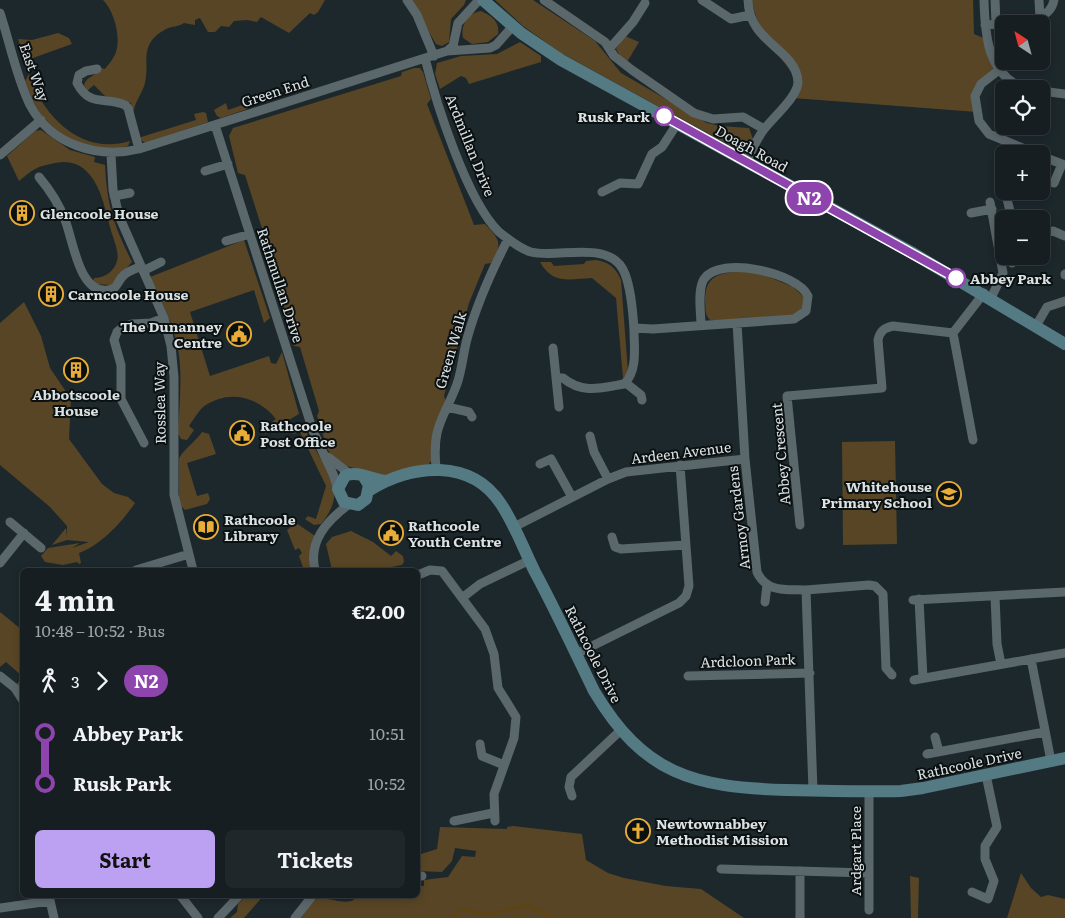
<!DOCTYPE html>
<meta charset="utf-8">
<style>
:root{--surface:#161e21;--page:#1f272a;--text:#f1f3f6;--muted:#9ea2a5;--line:#353c3f;--accent:#bca0f2}
body{margin:0;font-family:Literata,serif;background:var(--page);color:var(--text);height:100vh;display:flex;flex-direction:column;font-size:19px;white-space:nowrap}
*{box-sizing:border-box;margin:0}
p{font-size:16px;color:var(--muted)}
.icon{flex:none;width:28px;height:28px;fill:none;stroke:currentColor;stroke-width:2;stroke-linecap:round;stroke-linejoin:round}
.map{position:relative;flex:1;overflow:hidden}
.details{position:absolute;left:20px;top:568px;width:400px;height:330px;display:flex;flex-direction:column;background:var(--surface);border-radius:8px;box-shadow:0 2px 8px #0003,0 0 0 1px var(--line)}
.details>*{flex:none}
.badge{padding:0 10px;border-radius:16px;font-size:18px;line-height:32px}
.needle{width:32px;rotate:324deg}
.buttons{position:absolute;left:995px;top:15px;display:grid;gap:10px}
.buttons a{display:grid;place-items:center;width:55px;height:55px;border-radius:8px;background:var(--surface);box-shadow:0 2px 8px #0003,0 0 0 1px var(--line);font-size:25px}
.map>.badge{position:absolute;translate:-50% -50%;box-shadow:0 0 0 2px #fff}
.legs{display:flex;align-items:center;gap:8px;height:55px;padding:0 15px;font-size:16px}
.legs p{margin-inline-start:auto}
.headline{display:flex;align-items:center;justify-content:space-between;height:85px;padding:0 15px}
h1{font-size:28px;font-weight:700;line-height:38px}
.primary-button{display:flex;gap:10px;margin-top:auto;padding:10px 15px}
.primary-button a{flex:1;height:58px;border-radius:8px;background:var(--accent);color:#111;font-size:20px;font-weight:700;line-height:58px;text-align:center}
.primary-button a+a{background:var(--page);color:var(--text)}
ul{padding:0 15px;list-style:none}
li{display:flex;align-items:center;gap:18px;height:50px;font-size:19px}
li i{display:grid;place-items:center;width:8px;height:100%;margin:0 6px;background:currentColor}
li i::after{content:'';width:12px;height:12px;margin:-6px;border:4px solid;border-radius:50%;background:var(--surface)}
li p{margin-inline-start:auto}
li:first-child i{background:linear-gradient(#0000 50%,currentColor 0)}
li:last-child i{background:linear-gradient(currentColor 50%,#0000 0)}
.map>svg:first-child{display:block}
.green{fill:#584525}
.lines{fill:none;stroke-linecap:round;stroke-linejoin:round}
.stream{stroke:#5f4412;stroke-width:2.5}
.street{stroke:#5a676b;stroke-width:9}
.secondary{stroke:#547a84;stroke-width:12}
.line-1-casing{stroke:#fff;stroke-width:11}
.line-1{stroke:#8e44ad;stroke-width:8}
.stop-1-dot{fill:#fff;stroke:#8e44ad;stroke-width:2.5}
.labels{text-anchor:middle;dominant-baseline:central;stroke-width:4;stroke-linejoin:round;paint-order:stroke}
.street-label{font-size:14px;fill:#dbe2e4;stroke:#0b1011}
.stop-label{font-size:14px;font-weight:bold;fill:#dbe2e4;stroke:#0b1011;text-anchor:end}
.poi-label{font-size:14px;font-weight:bold;fill:#dbe2e4;stroke:#0b1011;text-anchor:start}
</style>
<div class="map">
<svg width="1065" height="918" viewBox="0 0 1065 918">
<rect width="100%" height="100%" fill="#1d282c"/>
<path class="green" d="M103,0H325L318,12L314,15L310,13L289,33L261,17L257,22L247,20L234,21L229,27L221,26L215,32H208L200,18L195,20V25L184,23C178,27 173,26 166,29C138,44 150,61 145,83C142,95 134,101 133,116L131,103L105,96L94,85L87,91L84,85C86,76 97,76 101,68L105,69C109,64 114,58 116,52C121,36 114,11 103,0Z
M410,0H466L464,5L451,19L449,42L442,46L436,44Z
M495,0H533L595,41L621,73L707,123L720,126L749,128L753,139L744,151H740L561,53L523,26Z
M752,0H973L974,34L986,39L999,70L976,92L977,112L793,98L800,84C783,59 756,31 752,0Z
M481,11C492,16 500,22 498,34L488,42L472,44L463,38C460,25 468,13 481,11Z
M58,33L69,38L72,44L30,59L26,63L18,39L32,40Z
M625,36L639,42L627,62L620,56L616,49Z
M520,42L541,56V62L469,84L466,78L461,76L440,89L435,74L437,63L461,56L497,54Z
M414,68H420L423,72L431,99L427,104L474,225L485,224C500,240 503,244 491,263L485,264L469,303L444,396L446,402L434,428L431,461L429,464L384,477L340,464L335,460L328,450L317,416L319,411L300,347L294,346L280,300L281,288L245,175L238,173L229,136L233,128L401,76L402,72Z
M29,74C43,117 82,156 130,141L128,146C99,155 64,141 44,118C35,108 30,94 25,81Z
M251,102L247,109L221,118L217,116L214,110L226,103L228,110Z
M203,112L206,113L208,122L145,143L138,138L196,120L194,114Z
M41,130L70,150L95,157L94,162L105,165C107,207 114,225 132,262L111,285L93,284L94,278C104,278 114,272 117,261C120,252 112,236 110,227C103,199 94,155 55,163C36,167 35,168 19,181L7,156L35,131Z
M244,240L270,318L264,323L254,290L190,312L210,376L269,356L271,363L276,364L282,352L299,414L265,434L262,429L276,419C258,396 228,389 203,407C198,412 193,420 189,426L194,430L187,440L181,439L178,433C179,406 183,376 178,349C173,323 161,300 150,277Z
M596,260C609,262 616,268 621,280L628,372L623,378L616,298L592,278C569,279 553,285 540,262H551L554,266L584,264L586,261Z
M748,270L755,271L793,287L805,298L802,310L793,315L717,321L710,320C704,314 706,308 705,301C705,271 724,274 748,270Z
M24,302L41,336L50,368L71,399L69,439L102,484L114,493L128,497L135,503C122,522 101,545 79,553L81,563L79,564L77,562L63,565L45,562L41,556L48,548L80,543L72,548L89,542L67,540L52,545L66,528L67,537V526L50,507L0,465V323Z
M301,427L306,431C321,467 352,487 321,524L314,525L305,519L308,516L316,519L326,486L300,432L293,434L290,430Z
M202,432L209,434L216,454L187,463L197,496L208,493L210,499L207,504L185,510L179,504V459C181,452 196,441 202,432Z
M895,441L897,544L843,545L842,442Z
M296,523L318,538L314,570H304L299,556L302,553L299,548L295,550L287,530Z
M351,531L373,542L391,556L396,551L403,556L404,562L402,565L375,570H332L326,544L332,537Z
M0,612L22,630V693L16,686L22,676L6,662L0,667Z
M513,826L582,834L586,860L608,873L624,878L666,886L701,889L744,918H301C305,913 308,905 313,901C324,892 350,911 358,895H418V886H424V880L448,877L462,856L475,857L476,851L455,848L452,861L442,872L418,871V855L437,849L440,827L507,829V827Z
M1021,873L1031,888L1041,897L1048,895L1065,899V918H1007Z
M910,876L919,878L918,918H911Z
M247,895H264L244,918H230L237,912L238,904Z"/>
<g class="lines">
<path class="stream" d="M449,918L462,910L489,914L527,905L554,918"/>
<path class="street" d="M407,0L417,15L434,56
M544,0L605,42L614,56L632,70L694,113L713,119L743,117L764,129
M702,0L731,19L750,15
M984,0C985,35 987,74 1025,89
M995,0L996,24
M1039,0L1040,18
M0,13C10,43 16,76 30,105C51,145 98,159 139,149L447,51L490,48L496,45L513,26
M985,25C1006,23 1049,27 1054,0
M610,48L633,22L645,3
M447,51L453,46L458,23L479,0
M425,58C436,103 467,201 499,232C508,239 520,249 531,252C559,259 612,238 625,274C631,289 633,313 634,330C634,347 638,371 624,384C601,388 582,394 563,378H557
M97,69L86,71L79,75L77,83C90,108 105,96 125,105L128,108L139,149
M999,70L981,84L975,96L979,121L989,134L1037,154
M1041,91L1065,94
M215,125L313,431L333,474L338,489
M111,154L113,190L119,216L164,318L171,346L174,377V495L193,570
M0,155L41,120
M1041,156L1062,164L1054,183
M746,162C751,152 756,141 762,132C771,119 798,97 798,82C796,48 749,44 748,0
M205,171L228,164
M39,177C50,190 59,204 65,220C73,239 79,295 108,290C118,289 117,281 124,275C128,271 136,269 141,266
M1005,191L1012,219
M602,192L620,183L638,184L652,154L662,147L677,124
M114,196L130,193
M990,202L1003,273L991,298
M971,213L992,209
M1041,231L1045,233L1053,231L1065,236
M226,241L250,234
M1012,263L1015,256
M143,271L161,262
M1065,275V274
M737,323L745,459L757,572C767,593 786,589 806,590L813,791
M1036,326L1047,307L1065,301
M634,328L653,329L794,319L806,311L808,296C798,273 720,255 704,279C697,290 701,313 701,325
M553,348L559,407
M626,383L641,395L642,400
M447,407L469,412L472,417
M590,436L594,452L608,479
M973,440L953,333L984,293
M144,443L121,399V365L114,340L117,332L123,327L132,324L151,323L164,318
M328,457L350,474
M540,464L551,459L572,497
M436,468C432,425 443,421 457,384C462,370 463,354 467,339C477,303 491,272 508,239
M10,522L41,548
M800,525L787,396L882,388L878,340C880,331 884,328 893,326L953,333
M514,527L608,479L626,472L745,459
M612,537L615,547L621,549L686,545
M0,563L24,533
M136,570L189,554
M315,570C308,541 327,521 348,505
M418,575L430,570L442,571L485,629L494,654L498,688L516,717L514,738L494,794L495,821
M806,590L869,585L875,586L883,594L886,668L892,675
M995,596L997,644L1001,664
M462,598L480,584L530,560
M919,599L923,678
M913,600L1065,592
M765,602L767,585
M576,654L679,603L686,596L689,586L680,465
M1031,659L1051,761
M0,676L15,688L22,699
M688,676L810,673
M914,680L1065,653
M935,737L939,752
M480,744L482,756L504,765
M927,754L1045,732
M572,796L569,787L571,777L621,730
M454,821L493,813
M721,869L868,873
M418,876H422
M972,892L988,899L994,881L985,859V846L997,827L986,775
M180,895L198,918
M49,896L54,918
M0,908L50,901
M869,910V791
M218,918L240,895
M295,918L313,895
M800,918V871"/>
<path class="secondary" d="M483,0L521,33L561,60L911,252L1065,344
M364,477L369,485L366,499L358,505L344,502L338,489L345,476C358,470 372,480 386,481
M370,490C411,464 471,458 501,504C515,525 524,550 535,572C556,611 575,652 594,691C644,775 694,787 786,790C825,791 863,792 901,791L923,788L1065,758"/>
</g>
<g class="lines">
<defs>
<path id="line-1" d="M664,116L956,278"/>
</defs>
<use href="#line-1" class="line-1-casing"/>
<use href="#line-1" class="line-1"/>
</g>
<defs>
<symbol id="building-ring" viewBox="-11 -11 22 22"><circle r="9.5" fill="#0b1011" stroke="#e8ac37" stroke-width="1.5"/><path d="M-4-6H4V6H1V3H-1V6H-4ZM-2.5-4.3h1.7v1.8h-1.7ZM.8-4.3h1.7v1.8H.8ZM-2.5-1h1.7V.8h-1.7ZM.8-1h1.7V.8H.8Z" fill="#e8ac37"/></symbol>
<symbol id="civic-ring" viewBox="-11 -11 22 22"><circle r="9.5" fill="#0b1011" stroke="#e8ac37" stroke-width="1.5"/><path d="M-.6-6.5H3V-4.5H.6V-3L4-1V1h2V6H-6V1h2V-1L-.6-3ZM-1.2 2.5V6h2.4V2.5Z" fill="#e8ac37"/></symbol>
<symbol id="school-ring" viewBox="-11 -11 22 22"><circle r="9.5" fill="#0b1011" stroke="#e8ac37" stroke-width="1.5"/><path d="M0-5L7-2L0 1L-7-2ZM-4 1L0 2.5L4 1V4Q0 6-4 4Z" fill="#e8ac37"/></symbol>
<symbol id="library-ring" viewBox="-11 -11 22 22"><circle r="9.5" fill="#0b1011" stroke="#e8ac37" stroke-width="1.5"/><path d="M-6-4Q-3-5.5-.7-3.5V5Q-3 3-6 4ZM6-4Q3-5.5 .7-3.5V5Q3 3 6 4Z" fill="#e8ac37"/></symbol>
<symbol id="church-ring" viewBox="-11 -11 22 22"><circle r="9.5" fill="#0b1011" stroke="#e8ac37" stroke-width="1.5"/><path d="M-1.2-6h2.4v3.5h3.3v2.4h-3.3V6h-2.4V-.1h-3.3v-2.4h3.3Z" fill="#e8ac37"/></symbol>
</defs>
<g fill-rule="evenodd">
<use href="#building-ring" x="8" y="199" width="28" height="28"/>
<use href="#building-ring" x="37" y="280" width="28" height="28"/>
<use href="#civic-ring" x="225" y="320" width="28" height="28"/>
<use href="#building-ring" x="62" y="356" width="28" height="28"/>
<use href="#civic-ring" x="228" y="419" width="28" height="28"/>
<use href="#school-ring" x="935" y="480" width="28" height="28"/>
<use href="#library-ring" x="192" y="513" width="28" height="28"/>
<use href="#civic-ring" x="377" y="519" width="28" height="28"/>
<use href="#church-ring" x="624" y="817" width="28" height="28"/>
</g>
<g class="stop-1-dot">
<circle cx="664" cy="116" r="9"/>
<circle cx="956" cy="278" r="9"/>
</g>
<g class="labels">
<g class="street-label">
<text transform="translate(35 72) rotate(70)">East Way</text>
<text transform="translate(275 91) rotate(-18)">Green End</text>
<text transform="translate(471 145) rotate(68)">Ardmillan Drive</text>
<text transform="translate(752 148) rotate(29)">Doagh Road</text>
<text transform="translate(281 285) rotate(72)">Rathmullan Drive</text>
<text transform="translate(450 350) rotate(-74)">Green Walk</text>
<text transform="translate(159 403) rotate(-91)">Rosslea Way</text>
<text transform="translate(681 452) rotate(-7)">Ardeen Avenue</text>
<text transform="translate(780 454) rotate(-95)">Abbey Crescent</text>
<text transform="translate(738 518) rotate(-97)">Armoy Gardens</text>
<text transform="translate(594 654) rotate(63)">Rathcoole Drive</text>
<text transform="translate(748 660) rotate(-2)">Ardcloon Park</text>
<text transform="translate(969 763) rotate(-12)">Rathcoole Drive</text>
<text transform="translate(855 851) rotate(-90)">Ardgart Place</text>
</g>
<g class="stop-label">
<text x="650" y="116">Rusk Park</text>
<text x="970" y="278" text-anchor="start">Abbey Park</text>
</g>
<g class="poi-label">
<text x="40" y="213">Glencoole House</text>
<text x="68" y="294">Carncoole House</text>
<text x="222" y="326" text-anchor="end">The Dunanney<tspan x="222" dy="16">Centre</tspan></text>
<text x="76" y="394" text-anchor="middle">Abbotscoole<tspan x="76" dy="16">House</tspan></text>
<text x="260" y="425">Rathcoole<tspan x="260" dy="16">Post Office</tspan></text>
<text x="932" y="486" text-anchor="end">Whitehouse<tspan x="932" dy="16">Primary School</tspan></text>
<text x="224" y="519">Rathcoole<tspan x="224" dy="16">Library</tspan></text>
<text x="408" y="525">Rathcoole<tspan x="408" dy="16">Youth Centre</tspan></text>
<text x="656" y="823">Newtownabbey<tspan x="656" dy="16">Methodist Mission</tspan></text>
</g>
</g>
</svg>
<div class="buttons">
<a><svg class="needle" viewBox="-14 -14 28 28"><path d="M0-13l5 13h-10z" fill="#e53935"/><path d="M0 13l5-13h-10z" fill="#9ea2a5"/></svg></a>
<a><svg class="icon" aria-label="locate" viewBox="0 0 24 24"><circle cx="12" cy="12" r="6"/><path d="M12 2v4M12 18v4M2 12h4M18 12h4"/></svg></a>
<a>+</a>
<a>−</a>
</div>
<b class="badge" style="left:809px;top:198px;background:#8e44ad;color:#fff">N2</b>
<section class="details">
<div class="headline"><div><h1>4 min</h1><p>10:48 – 10:52 · Bus</p></div><b>€2.00</b></div>
<div class="legs"><svg class="icon" aria-label="walk" viewBox="0 0 24 24"><circle cx="13" cy="4" r="2"/><path d="M13 8l-2 6 4 7M11 14l-3 7M7 12l3-4h3l4 4"/></svg>3<svg class="icon" aria-label="forward" viewBox="0 0 24 24"><path d="M9 5l7 7-7 7"/></svg><b class="badge" style="background:#8e44ad;color:#fff">N2</b></div>
<ul>
<li><i style="color:#8e44ad"></i><b>Abbey Park</b><p>10:51</p></li>
<li><i style="color:#8e44ad"></i><b>Rusk Park</b><p>10:52</p></li>
</ul>
<div class="primary-button"><a>Start</a><a>Tickets</a></div>
</section>
</div>
